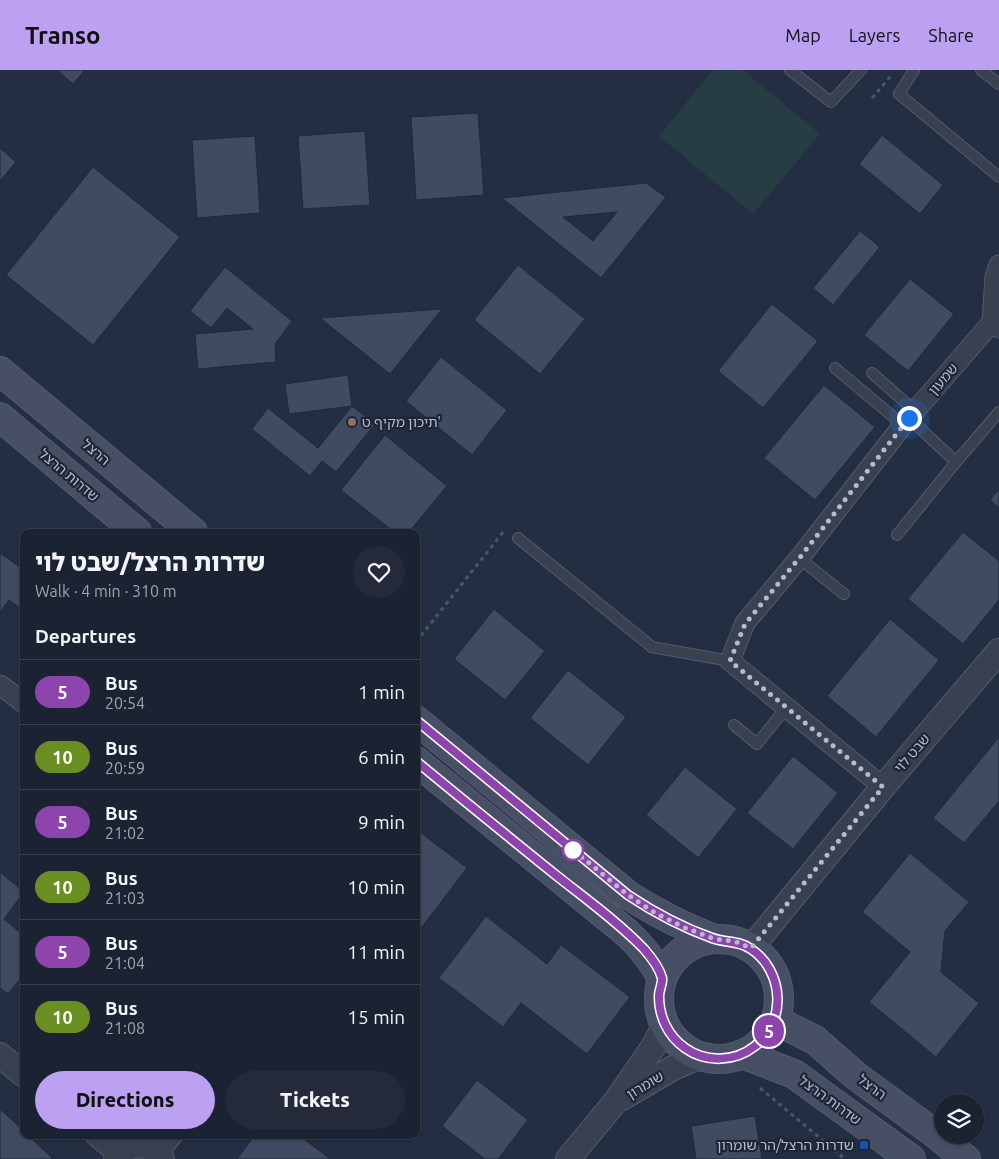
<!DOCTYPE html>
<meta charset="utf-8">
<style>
:root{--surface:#1b2232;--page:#242a3a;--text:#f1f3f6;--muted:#a0a4ac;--line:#393f4d;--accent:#bca0f2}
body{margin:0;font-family:Ubuntu,"Noto Sans Hebrew",sans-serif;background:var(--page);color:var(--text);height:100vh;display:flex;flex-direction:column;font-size:19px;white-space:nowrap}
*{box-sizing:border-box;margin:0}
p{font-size:16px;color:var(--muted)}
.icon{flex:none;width:28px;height:28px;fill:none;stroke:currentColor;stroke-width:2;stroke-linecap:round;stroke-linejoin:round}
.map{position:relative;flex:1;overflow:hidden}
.details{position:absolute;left:20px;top:459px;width:400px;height:610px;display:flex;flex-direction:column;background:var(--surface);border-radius:10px;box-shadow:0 1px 4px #0004,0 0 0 1px var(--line)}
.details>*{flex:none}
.badge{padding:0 10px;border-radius:16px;font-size:18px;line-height:32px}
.buttons{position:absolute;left:934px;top:1024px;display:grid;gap:10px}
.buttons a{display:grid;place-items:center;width:50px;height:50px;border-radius:50%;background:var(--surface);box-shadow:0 1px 4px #0004,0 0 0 1px var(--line);font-size:25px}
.you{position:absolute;width:25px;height:25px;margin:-12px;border:4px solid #fff;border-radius:50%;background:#1a73e8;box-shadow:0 0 0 8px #1a73e833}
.map>.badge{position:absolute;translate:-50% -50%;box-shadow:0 0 0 2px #fff}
h2{padding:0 15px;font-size:19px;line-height:45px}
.round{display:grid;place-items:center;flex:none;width:52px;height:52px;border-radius:26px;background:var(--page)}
.headline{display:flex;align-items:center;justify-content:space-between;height:85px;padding:0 15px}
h1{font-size:24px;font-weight:800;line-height:38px}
.cta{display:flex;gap:10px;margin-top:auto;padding:10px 15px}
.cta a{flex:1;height:58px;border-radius:30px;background:var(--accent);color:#111;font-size:20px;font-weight:800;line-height:58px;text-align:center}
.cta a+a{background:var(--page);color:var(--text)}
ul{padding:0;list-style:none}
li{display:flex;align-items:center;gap:15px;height:65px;padding:0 15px;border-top:1px solid var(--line)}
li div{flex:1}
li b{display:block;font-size:19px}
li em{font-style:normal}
li .badge{min-width:55px;font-weight:700;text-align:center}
header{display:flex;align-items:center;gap:30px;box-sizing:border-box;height:70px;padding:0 25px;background:var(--accent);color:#111}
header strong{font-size:24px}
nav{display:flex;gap:28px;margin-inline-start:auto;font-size:18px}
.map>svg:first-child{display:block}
.green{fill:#263d43}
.building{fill:#404b62;stroke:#1f2838;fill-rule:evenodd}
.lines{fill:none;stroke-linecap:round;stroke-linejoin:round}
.service-casing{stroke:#535c6c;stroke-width:12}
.minor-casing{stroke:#535c6c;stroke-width:21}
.tertiary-casing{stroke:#535c6c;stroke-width:26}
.secondary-casing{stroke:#535c6c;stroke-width:30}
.path{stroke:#455a5f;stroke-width:3;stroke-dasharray:4 4;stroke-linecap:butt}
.service{stroke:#394151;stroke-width:10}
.minor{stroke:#394151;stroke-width:19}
.tertiary{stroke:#394151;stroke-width:24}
.secondary{stroke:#464f64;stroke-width:28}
.line-casing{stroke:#fff;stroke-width:11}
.line{stroke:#8e44ad;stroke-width:8}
.walk{stroke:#b5bccc;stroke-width:5;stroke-dasharray:0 9}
.education-dot{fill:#8d6e63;stroke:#1d2637;stroke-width:2}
.stop-dot{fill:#fff;stroke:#8e44ad;stroke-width:2.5}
.transit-dot{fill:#1a4fb4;stroke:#1d2637;stroke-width:2}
.labels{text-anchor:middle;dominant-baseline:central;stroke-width:4.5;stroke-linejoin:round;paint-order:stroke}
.street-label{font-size:14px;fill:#b5bccc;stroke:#1d2637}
.poi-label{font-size:14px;fill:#b5bccc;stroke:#1d2637;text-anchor:start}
</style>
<header>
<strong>Transo</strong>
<nav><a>Map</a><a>Layers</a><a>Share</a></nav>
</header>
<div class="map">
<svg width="999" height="1089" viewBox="0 0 999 1089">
<rect width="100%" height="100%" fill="#242e42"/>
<path class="green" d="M713,0H743L820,64L753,144L659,66Z"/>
<path class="building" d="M57,0H85L73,14Z
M478,43L484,125L416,130L411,47Z
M365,61L370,135L303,139L298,66Z
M882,65L943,115L920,144L859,94Z
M255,66L260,143L197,148L192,70Z
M0,78L16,92L0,111Z
M93,97L180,167L93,275L6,205Z
M646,113L666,127L601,208L502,128ZM617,142L593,171L563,147Z
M860,161L880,177L833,235L813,218Z
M518,195L585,249L540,304L474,250Z
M225,197L292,251L275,274L276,292L198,299L195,264L253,259L227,238L211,258L190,241Z
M910,209L954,244L908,301L864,265Z
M772,234L818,271L763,338L718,301Z
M442,239L390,304L320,248Z
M441,287L507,340L472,385L406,331Z
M348,305L352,336L289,344L285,314Z
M824,315L875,357L815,430L764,388Z
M352,336L375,354L336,402L322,391L310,406L252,359L268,338L318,378Z
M385,365L447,416L409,462H394L341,420Z
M999,419V438L990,430Z
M963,462L999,491V530L963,574L908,529Z
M0,483L24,500V541L9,530L0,542Z
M494,539L545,581L505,630L454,589Z
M890,549L939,590L876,667L827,626Z
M568,600L626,647L588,695L530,648Z
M999,667V731L964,773L933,748Z
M793,686L838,723L793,779L747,743Z
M685,697L737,739L698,788L646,745Z
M416,759L467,798L422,857L416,853Z
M910,783L969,832L945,861L941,902L979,933L936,987L869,932L910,882L862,842Z
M0,802L24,822L4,849L24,866V904L8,924L0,918Z
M486,846L547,894L561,875L630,927L587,984L521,933L503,957L439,908Z
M477,1010L528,1050L498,1089H485L442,1056Z
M0,1039L24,1061V1065H28L52,1088L51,1089H0Z
M755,1046L762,1089H696L691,1056Z
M255,1065H299L330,1089H237Z"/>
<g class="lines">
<defs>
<path id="service" d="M790,0L831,32L861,0
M914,0L899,24L999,107
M981,0L999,14
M835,298L903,355
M872,303L915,341
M909,348L956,392L999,342
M897,465L956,392
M518,468L652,577L730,591
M801,486L804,492L844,524
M734,655L757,674L786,638"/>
<path id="minor" d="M999,195L995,207L992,252L999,258
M0,615L24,633
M883,717L730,591L745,553L801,486L903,355L992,252
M158,1083L173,1065"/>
<path id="tertiary" d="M751,878L883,717L999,581
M0,985L24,1005
M622,1028L673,998L701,986
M98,1065L120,1083
M116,1089C128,1071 151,1071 162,1089
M568,1089L616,1031L653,977L665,955"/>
<path id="secondary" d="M0,301L193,462
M0,347L137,462
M416,650L628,825C656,843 683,857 715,869
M416,691L627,863C642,877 653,890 662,909
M659 929a60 60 0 1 1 120 0a60 60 0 1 1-120 0Z
M775,950L815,970L856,1006L938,1066L966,1089
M742,984L794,1004L911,1089"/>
</defs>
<use href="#service" class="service-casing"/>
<use href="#minor" class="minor-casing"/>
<use href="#tertiary" class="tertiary-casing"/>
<use href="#secondary" class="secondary-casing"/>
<path class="path" d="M872,28L891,6
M416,572L504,461
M760,1018L845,1089"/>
<use href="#service" class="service"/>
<use href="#minor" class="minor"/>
<use href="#tertiary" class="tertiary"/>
<use href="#secondary" class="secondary"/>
</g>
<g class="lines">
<defs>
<path id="line" d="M416,650L628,825C655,843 681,857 712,868C725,873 739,870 751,879C784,901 787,952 755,976C735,992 706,993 685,978C668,966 659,947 659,926C659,920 663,913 662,908C659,897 651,887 644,879C618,852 586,829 557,806C510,768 463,730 416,691"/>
</defs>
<use href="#line" class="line-casing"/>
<use href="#line" class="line"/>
<path class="walk" d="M573,780L567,775L628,825L655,843L683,857L715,869L734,871L751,878L883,717L730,591L745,554L801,486L909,348"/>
</g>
<circle class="education-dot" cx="352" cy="352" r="5"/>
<circle class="stop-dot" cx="573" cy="780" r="10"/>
<rect class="transit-dot" x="859" y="1070" width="10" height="10" rx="2.5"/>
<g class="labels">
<g class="street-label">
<text transform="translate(943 309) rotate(-49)">שמעון</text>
<text transform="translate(96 382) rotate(40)">הרצל</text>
<text transform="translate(69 405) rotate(40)">שדרות הרצל</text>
<text transform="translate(912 683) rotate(-49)">שבט לוי</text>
<text transform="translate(645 1015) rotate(-31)">שומרון</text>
<text transform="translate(872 1017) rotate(37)">הרצל</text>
<text transform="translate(830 1030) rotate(36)">שדרות הרצל</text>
</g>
<g class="poi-label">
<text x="362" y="352">תיכון מקיף ט'</text>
<text x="854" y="1075" text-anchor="end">שדרות הרצל/הר שומרון</text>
</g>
</g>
</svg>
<div class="buttons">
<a><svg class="icon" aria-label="layers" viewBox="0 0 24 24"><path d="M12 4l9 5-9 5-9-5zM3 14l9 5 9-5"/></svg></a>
</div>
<div class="you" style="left:909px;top:348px"></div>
<b class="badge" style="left:769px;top:961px;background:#8e44ad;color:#fff">5</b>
<section class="details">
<div class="headline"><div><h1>שדרות הרצל/שבט לוי</h1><p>Walk · 4 min · 310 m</p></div><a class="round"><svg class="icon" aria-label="heart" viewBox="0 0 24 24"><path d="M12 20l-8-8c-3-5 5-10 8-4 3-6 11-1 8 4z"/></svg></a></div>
<h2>Departures</h2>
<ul>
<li><span class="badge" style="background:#8e44ad;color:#fff">5</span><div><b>Bus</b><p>20:54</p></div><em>1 min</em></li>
<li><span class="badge" style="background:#6b8e23;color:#fff">10</span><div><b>Bus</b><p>20:59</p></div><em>6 min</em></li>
<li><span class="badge" style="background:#8e44ad;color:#fff">5</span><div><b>Bus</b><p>21:02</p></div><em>9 min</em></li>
<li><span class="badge" style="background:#6b8e23;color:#fff">10</span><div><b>Bus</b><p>21:03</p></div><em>10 min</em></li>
<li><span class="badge" style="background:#8e44ad;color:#fff">5</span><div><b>Bus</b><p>21:04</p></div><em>11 min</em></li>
<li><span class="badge" style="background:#6b8e23;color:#fff">10</span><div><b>Bus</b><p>21:08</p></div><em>15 min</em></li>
</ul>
<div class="cta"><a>Directions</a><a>Tickets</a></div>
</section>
</div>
